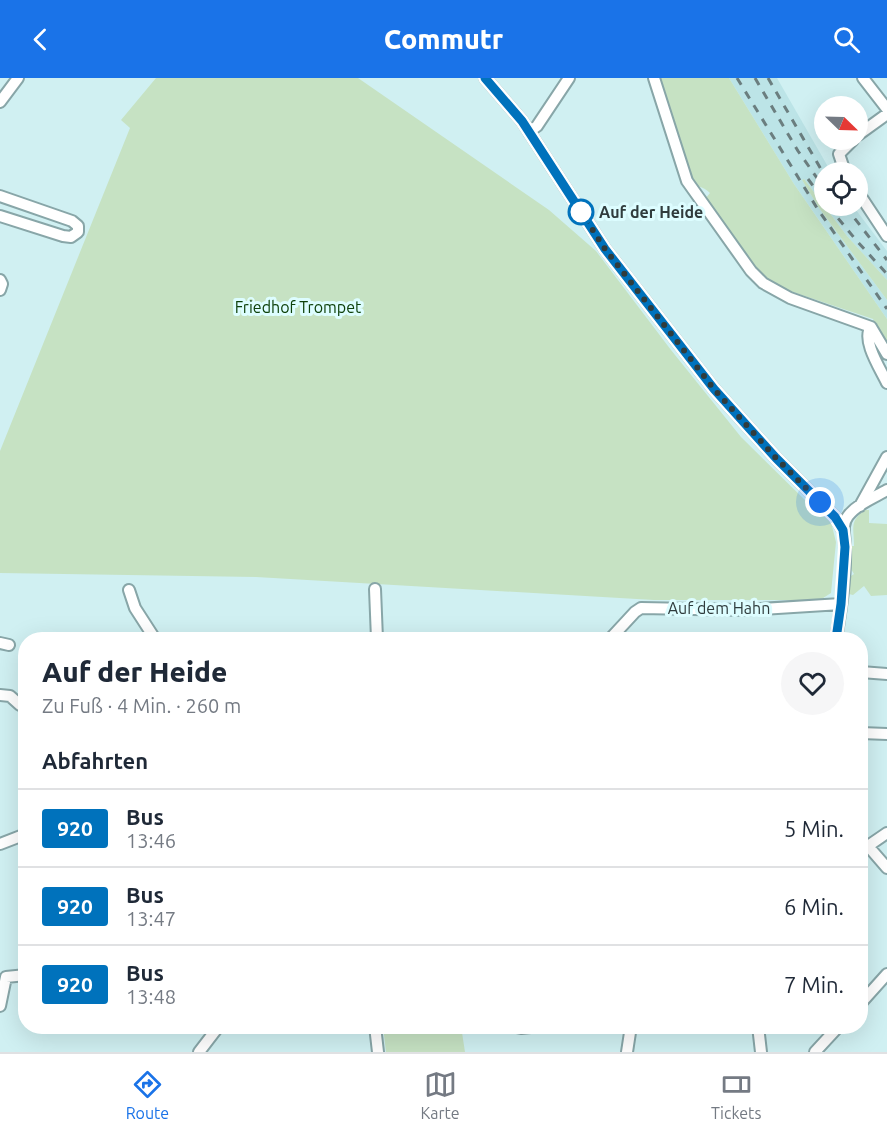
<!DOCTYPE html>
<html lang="de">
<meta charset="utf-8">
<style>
:root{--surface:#fff;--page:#f6f6f7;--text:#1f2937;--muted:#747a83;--line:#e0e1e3;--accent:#1a73e8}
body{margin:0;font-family:Ubuntu,sans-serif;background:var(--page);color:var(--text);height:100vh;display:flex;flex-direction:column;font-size:22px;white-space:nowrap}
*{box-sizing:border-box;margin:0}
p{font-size:20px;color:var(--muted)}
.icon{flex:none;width:33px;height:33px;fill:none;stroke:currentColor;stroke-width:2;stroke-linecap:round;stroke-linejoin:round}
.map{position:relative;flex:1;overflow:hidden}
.panel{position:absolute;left:18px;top:554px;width:850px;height:402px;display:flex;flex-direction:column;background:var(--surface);border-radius:24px;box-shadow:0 6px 24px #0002}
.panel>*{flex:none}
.badge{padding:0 12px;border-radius:4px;font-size:21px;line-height:39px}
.needle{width:39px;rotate:113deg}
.fabs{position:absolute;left:814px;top:18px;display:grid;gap:12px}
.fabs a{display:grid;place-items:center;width:54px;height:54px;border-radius:50%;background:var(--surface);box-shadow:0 6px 24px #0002;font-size:30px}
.you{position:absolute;width:30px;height:30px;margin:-15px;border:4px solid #fff;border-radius:50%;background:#1a73e8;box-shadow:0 0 0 9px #1a73e833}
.map>.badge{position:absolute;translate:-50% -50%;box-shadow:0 0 0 3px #fff}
h2{padding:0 24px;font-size:22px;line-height:54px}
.round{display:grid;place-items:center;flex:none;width:63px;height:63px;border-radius:32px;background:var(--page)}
.summary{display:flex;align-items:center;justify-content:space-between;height:102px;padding:0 24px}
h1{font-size:28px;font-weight:800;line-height:45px}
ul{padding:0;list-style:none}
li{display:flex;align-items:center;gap:18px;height:78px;padding:0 24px;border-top:2px solid var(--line)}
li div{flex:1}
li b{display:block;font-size:22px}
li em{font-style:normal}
li .badge{min-width:66px;font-weight:700;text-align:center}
header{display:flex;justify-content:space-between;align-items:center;height:78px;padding:0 24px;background:var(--accent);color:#fff;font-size:27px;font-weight:800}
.dock{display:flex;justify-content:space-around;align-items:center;height:84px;border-top:2px solid var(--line);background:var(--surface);font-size:16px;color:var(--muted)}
.dock a{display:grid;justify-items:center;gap:3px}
.dock .on{color:var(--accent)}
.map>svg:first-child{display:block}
.built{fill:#bce4e7}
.green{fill:#c6e2c3}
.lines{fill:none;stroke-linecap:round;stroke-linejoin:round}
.minor-casing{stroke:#88a6a8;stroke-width:14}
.minor{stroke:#fff;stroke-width:10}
.rail{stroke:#6b7e7f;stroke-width:3;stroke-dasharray:8 8;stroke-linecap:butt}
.line-casing{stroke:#fff;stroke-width:14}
.line{stroke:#0072bc;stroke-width:9}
.walk{stroke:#303c3d;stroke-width:6;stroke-dasharray:0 10.8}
.stop-dot{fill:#fff;stroke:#0072bc;stroke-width:3}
.labels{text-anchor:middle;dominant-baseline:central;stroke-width:6;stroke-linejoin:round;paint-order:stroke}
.stop-label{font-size:16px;font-weight:bold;fill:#303c3d;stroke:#ddfdff;text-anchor:start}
.park-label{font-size:16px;fill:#0e410a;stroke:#ddfdff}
.street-label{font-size:16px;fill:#303c3d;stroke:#ddfdff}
</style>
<header><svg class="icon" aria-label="back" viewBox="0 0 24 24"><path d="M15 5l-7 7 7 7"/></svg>Commutr<svg class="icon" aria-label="search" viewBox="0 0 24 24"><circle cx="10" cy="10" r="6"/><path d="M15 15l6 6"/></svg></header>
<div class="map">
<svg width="887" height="974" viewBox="0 0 887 974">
<rect width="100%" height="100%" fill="#d0f0f2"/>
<path class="built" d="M729,0H777L831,94H825V128H853L887,173V202L847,158L804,101L802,102L819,130L887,222V241L794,106Z"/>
<path class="green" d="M156,0H358L549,132L596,173L671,272L741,359L808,425L831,444L836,464L831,515L820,522H654L256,499L0,495V373L130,50L121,42Z
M657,0H729L794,106L887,241V267L873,241L781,210L763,198L743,176L705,121L710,115C703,108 697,110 689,100Z
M804,101L847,158L887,202V222L819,130L802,102Z
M865,432H869V445L887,446V517L871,518L864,508L853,517L849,516L851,498L854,496L851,491L852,468H854C854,450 849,443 865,432Z
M383,948H461L465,974H386Z"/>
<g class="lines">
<defs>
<path id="minor" d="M485,0L522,43L605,171L714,311L776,380L835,439L843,452
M654,0L687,103L751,193L763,205L790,220L871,249L887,276
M863,0L887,31
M0,24L18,0
M529,54L537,48L569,0
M858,57L887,36
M845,94L839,76L853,62
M858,114L887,158
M0,118L72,143L78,148V154L71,159L63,158L0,138
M0,202L2,206L0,212
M871,249C861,262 881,292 887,305
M860,428L887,379
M375,511L377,561
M129,512L135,530L155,561
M610,561L635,534L641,530L744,532L841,526
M836,561C841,531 846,499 845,469C845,458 841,447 848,438C857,426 875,419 887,412
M0,565L9,567
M861,594L887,596
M0,617L10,618L20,627
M861,655L887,656
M887,755L868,768L887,790
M0,766L26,756
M861,925L887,896
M0,928L6,899L26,897
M375,948L378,974
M511,948L521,950L540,948
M758,948L761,974
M199,974L219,948
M627,974L631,948
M815,974L839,948"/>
</defs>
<use href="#minor" class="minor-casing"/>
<use href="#minor" class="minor"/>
<path class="rail" d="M737,0L817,130L887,231
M755,0L798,73L822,107
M768,0L825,98
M808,101L825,124
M828,128L856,162L887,196
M845,128L887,182"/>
</g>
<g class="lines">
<defs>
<path id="line" d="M485,0L522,43L605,171L714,311L776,380L835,439L843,452L845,469L841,526L836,561"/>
</defs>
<use href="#line" class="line-casing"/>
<use href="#line" class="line"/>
<path class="walk" d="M581,134L605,171L714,311L776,380L820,424"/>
</g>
<circle class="stop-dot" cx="581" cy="134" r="12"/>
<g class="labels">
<g class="stop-label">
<text x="599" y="134">Auf der Heide</text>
</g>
<g class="park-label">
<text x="298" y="229">Friedhof Trompet</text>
</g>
<g class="street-label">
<text x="719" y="530">Auf dem Hahn</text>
</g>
</g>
</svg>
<div class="fabs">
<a><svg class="needle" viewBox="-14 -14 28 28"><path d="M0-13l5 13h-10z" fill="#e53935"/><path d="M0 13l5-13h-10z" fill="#747a83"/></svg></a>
<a><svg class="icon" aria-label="locate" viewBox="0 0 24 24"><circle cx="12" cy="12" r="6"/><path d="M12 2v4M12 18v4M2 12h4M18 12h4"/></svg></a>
</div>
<div class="you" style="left:820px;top:424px"></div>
<section class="panel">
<div class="summary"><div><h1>Auf der Heide</h1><p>Zu Fuß · 4 Min. · 260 m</p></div><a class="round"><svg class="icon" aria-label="heart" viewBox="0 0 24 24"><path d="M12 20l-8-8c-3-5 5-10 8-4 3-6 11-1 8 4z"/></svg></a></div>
<h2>Abfahrten</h2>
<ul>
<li><span class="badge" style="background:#0072bc;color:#fff">920</span><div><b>Bus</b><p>13:46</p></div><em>5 Min.</em></li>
<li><span class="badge" style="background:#0072bc;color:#fff">920</span><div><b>Bus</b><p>13:47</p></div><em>6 Min.</em></li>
<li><span class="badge" style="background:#0072bc;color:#fff">920</span><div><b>Bus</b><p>13:48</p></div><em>7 Min.</em></li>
</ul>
</section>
</div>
<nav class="dock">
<a class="on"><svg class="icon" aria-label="directions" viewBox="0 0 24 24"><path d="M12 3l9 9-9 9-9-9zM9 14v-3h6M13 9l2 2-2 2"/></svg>Route</a>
<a><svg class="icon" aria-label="map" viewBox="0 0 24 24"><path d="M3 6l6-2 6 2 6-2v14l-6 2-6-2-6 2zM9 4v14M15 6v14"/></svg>Karte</a>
<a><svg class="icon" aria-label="tickets" viewBox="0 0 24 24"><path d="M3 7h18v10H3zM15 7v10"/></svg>Tickets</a>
</nav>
